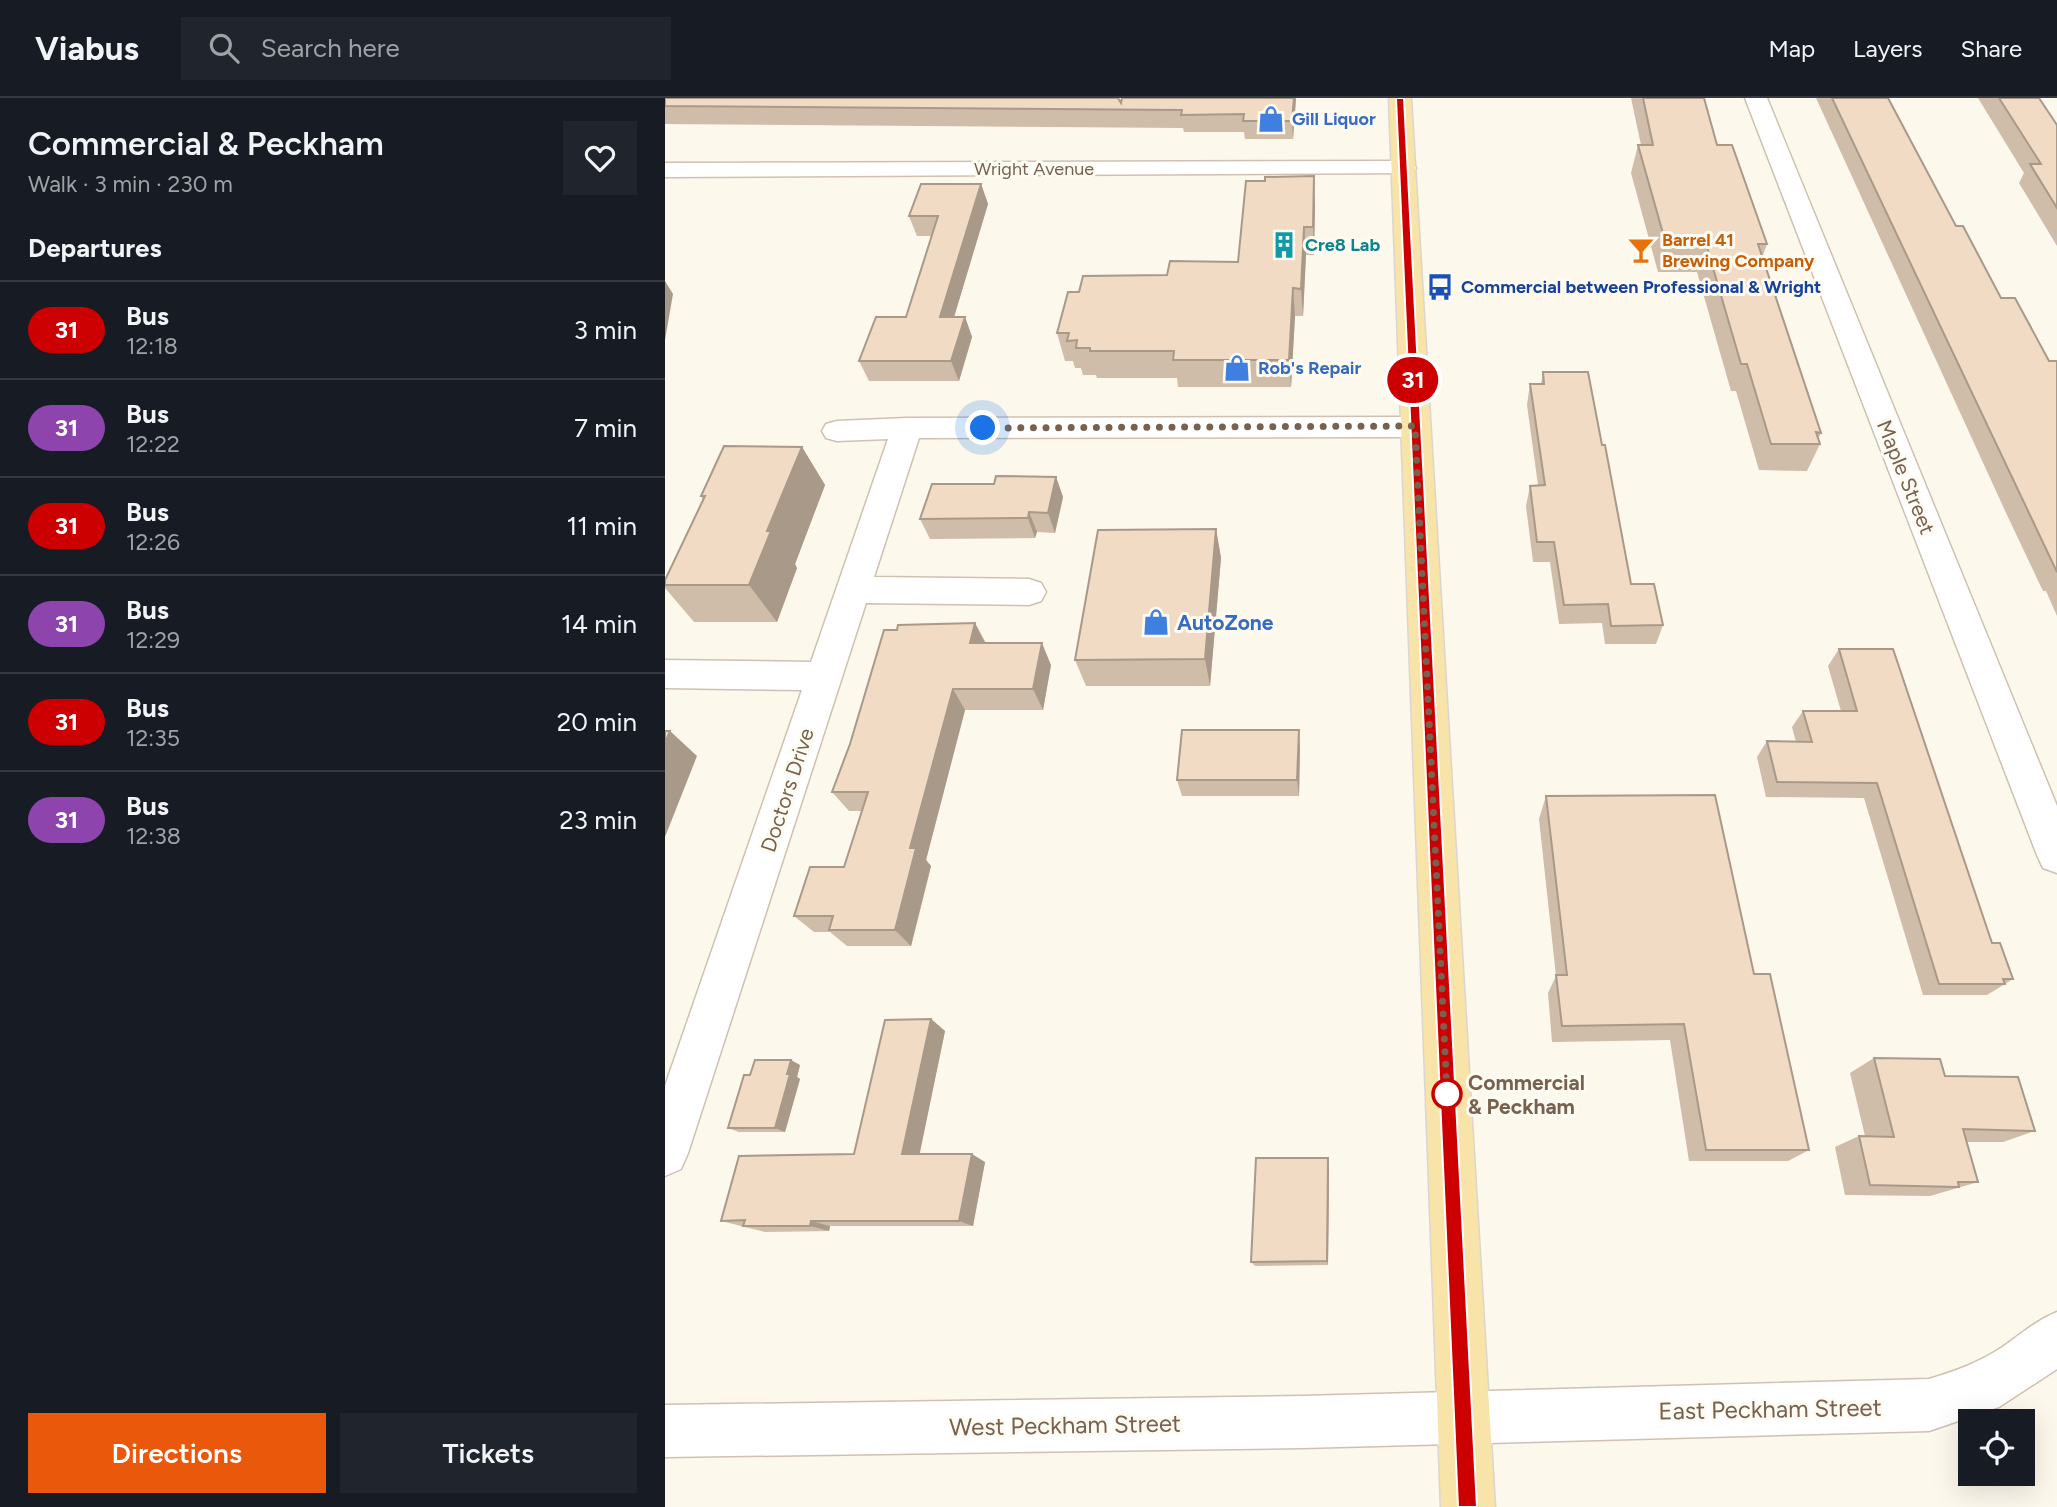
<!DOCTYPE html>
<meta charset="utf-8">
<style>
:root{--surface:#171b24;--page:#20242c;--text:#f1f3f6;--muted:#9ea1a6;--line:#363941;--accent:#ea580c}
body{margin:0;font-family:Figtree,sans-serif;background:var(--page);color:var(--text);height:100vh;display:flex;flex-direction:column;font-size:26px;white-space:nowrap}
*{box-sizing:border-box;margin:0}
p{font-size:23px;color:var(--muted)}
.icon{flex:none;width:38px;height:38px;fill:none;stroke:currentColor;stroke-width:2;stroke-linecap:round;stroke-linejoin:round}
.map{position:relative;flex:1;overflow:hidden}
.panel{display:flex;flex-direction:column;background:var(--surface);width:665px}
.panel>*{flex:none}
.badge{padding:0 14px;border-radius:23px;font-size:24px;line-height:46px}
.controls{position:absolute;left:1293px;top:1311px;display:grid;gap:14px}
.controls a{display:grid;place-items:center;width:77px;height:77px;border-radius:0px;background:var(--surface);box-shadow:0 7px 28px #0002;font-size:35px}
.you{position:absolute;width:35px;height:35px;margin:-18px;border:5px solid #fff;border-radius:50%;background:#1a73e8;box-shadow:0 0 0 10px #1a73e833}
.map>.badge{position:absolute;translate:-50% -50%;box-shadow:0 0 0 4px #fff}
h2{padding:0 28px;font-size:26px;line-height:63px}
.round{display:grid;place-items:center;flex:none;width:74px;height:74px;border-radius:0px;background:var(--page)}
.headline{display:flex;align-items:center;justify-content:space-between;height:119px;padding:0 28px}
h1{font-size:33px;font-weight:600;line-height:52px}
.action{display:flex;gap:14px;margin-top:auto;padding:14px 28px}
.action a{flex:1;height:80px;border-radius:0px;background:var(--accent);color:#fff;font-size:28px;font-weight:600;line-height:80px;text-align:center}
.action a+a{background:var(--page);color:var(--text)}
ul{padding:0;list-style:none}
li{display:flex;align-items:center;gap:21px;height:98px;padding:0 28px;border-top:2px solid var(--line)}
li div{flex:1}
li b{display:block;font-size:26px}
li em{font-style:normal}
li .badge{min-width:77px;font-weight:700;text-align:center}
header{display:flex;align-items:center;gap:42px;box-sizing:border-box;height:98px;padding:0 35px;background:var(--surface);border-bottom:2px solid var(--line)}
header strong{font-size:33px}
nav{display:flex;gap:38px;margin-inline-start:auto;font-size:24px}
.search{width:490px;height:63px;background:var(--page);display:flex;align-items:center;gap:18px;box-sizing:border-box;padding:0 24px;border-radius:0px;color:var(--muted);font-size:26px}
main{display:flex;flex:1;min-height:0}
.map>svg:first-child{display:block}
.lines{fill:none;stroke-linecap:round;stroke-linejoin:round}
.minor-casing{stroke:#cfc1b1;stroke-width:3}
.major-casing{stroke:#dcd6d1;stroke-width:3}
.minor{fill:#fff;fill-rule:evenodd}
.major{fill:#f8e3a8;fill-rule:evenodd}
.wall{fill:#cfbca9}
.shaded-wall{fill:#a99989}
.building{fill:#f1dbc4;stroke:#a99989;stroke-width:2}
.line{fill:#c00;stroke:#fff;stroke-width:2}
.walk{stroke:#78624f;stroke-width:7;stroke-dasharray:0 12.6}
.stop-dot{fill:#fff;stroke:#c00;stroke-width:3.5}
.labels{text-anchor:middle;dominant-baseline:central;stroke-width:6;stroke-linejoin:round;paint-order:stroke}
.far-shop-label{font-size:18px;font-weight:bold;fill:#366cbe;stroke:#fefbf3;text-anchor:start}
.far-street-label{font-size:18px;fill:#78624f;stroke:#fefbf3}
.far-food-label{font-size:18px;font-weight:bold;fill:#c56008;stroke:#fefbf3;text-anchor:start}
.far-culture-label{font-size:18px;font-weight:bold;fill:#0d838f;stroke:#fefbf3;text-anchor:start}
.far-transit-label{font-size:18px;font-weight:bold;fill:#164399;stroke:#fefbf3;text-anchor:start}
.street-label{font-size:21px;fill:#78624f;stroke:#fefbf3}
.shop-label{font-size:21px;font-weight:bold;fill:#366cbe;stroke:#fefbf3;text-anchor:start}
.stop-label{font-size:21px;font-weight:bold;fill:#78624f;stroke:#fefbf3;text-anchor:start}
.near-street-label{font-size:24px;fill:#78624f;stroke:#fefbf3}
</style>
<header>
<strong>Viabus</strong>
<div class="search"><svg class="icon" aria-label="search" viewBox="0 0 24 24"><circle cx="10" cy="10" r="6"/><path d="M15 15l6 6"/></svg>Search here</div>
<nav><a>Map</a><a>Layers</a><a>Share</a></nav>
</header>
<main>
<section class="panel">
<div class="headline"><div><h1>Commercial &amp; Peckham</h1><p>Walk · 3 min · 230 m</p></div><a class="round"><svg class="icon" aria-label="heart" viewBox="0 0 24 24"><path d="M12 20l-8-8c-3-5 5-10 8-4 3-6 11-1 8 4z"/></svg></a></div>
<h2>Departures</h2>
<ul>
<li><span class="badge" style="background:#c00;color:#fff">31</span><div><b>Bus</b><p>12:18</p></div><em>3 min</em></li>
<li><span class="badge" style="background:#8e44ad;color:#fff">31</span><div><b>Bus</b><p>12:22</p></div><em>7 min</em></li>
<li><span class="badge" style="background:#c00;color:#fff">31</span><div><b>Bus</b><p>12:26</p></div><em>11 min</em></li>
<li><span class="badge" style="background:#8e44ad;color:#fff">31</span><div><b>Bus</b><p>12:29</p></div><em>14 min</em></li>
<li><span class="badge" style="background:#c00;color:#fff">31</span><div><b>Bus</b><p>12:35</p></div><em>20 min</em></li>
<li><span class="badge" style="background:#8e44ad;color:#fff">31</span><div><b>Bus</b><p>12:38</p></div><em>23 min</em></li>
</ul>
<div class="action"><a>Directions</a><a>Tickets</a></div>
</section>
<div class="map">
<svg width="1392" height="1409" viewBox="0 0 1392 1409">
<rect width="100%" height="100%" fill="#fcf8ec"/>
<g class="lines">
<defs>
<path id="minor" d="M1080,0H1102L1392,708V775L1378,770L1372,757Z
M739,63L748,65L751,70L748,75L0,79V65Z
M750,319L761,322L765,329L761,336L750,339L254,340L209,479L364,481L376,485L381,494L376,503L364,507L201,505L23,1055L16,1071L0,1078V988L137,592L0,590V562L146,564L223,341L172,343L161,340L157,333L161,326L172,323L242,320Z
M1392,1214V1271L1334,1309L1264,1333L637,1350L0,1359V1307L637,1298L1264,1281C1290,1273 1313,1265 1336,1250C1355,1237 1370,1223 1392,1214Z"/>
<path id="major" d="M724,0H746L830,1409H776Z"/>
</defs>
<use href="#minor" class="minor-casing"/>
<use href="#major" class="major-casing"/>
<use href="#minor" class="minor"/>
<use href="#major" class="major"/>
</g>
<path class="wall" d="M0,0L456,5L631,0L628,41H580L579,34H519L518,30L0,26Z
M966,0H1039L1052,47L1102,146L1097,160L1156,335L1153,341L1155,346L1142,373L1094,372L1071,293H1066L1032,174H993L966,75L973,47H976Z
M1151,0H1223L1291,128L1336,200L1384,263H1392V518L1381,493H1378L1342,417Z
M1313,0H1374L1392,27V148L1354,85L1359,75Z
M316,86L323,106L289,219H300L307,239L294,283H204L194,263L241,219L267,138H252L244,118Z
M650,106L649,157H641L638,218H630L626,289H513L512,280H432L431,277H418L416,270H410L408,263H400L392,235L414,194L573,164Z
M878,274L937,347L966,486L998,527L991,546H940L937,525L894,526L885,464H868L861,408L865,388L873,387L862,307L865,286H876Z
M137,349L160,387L130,466L132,470L112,524H29L0,490V482L38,402L36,398Z
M391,379L398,399L390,435L372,434L370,440L265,441L255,421L329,386Z
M551,431L556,460L545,588H421L410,562Z
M310,525L321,545L386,567L378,612H300L261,762L266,768L246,848H182L165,834H149L129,818L179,769L197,713H184L167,694L232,532Z
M1174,551L1327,845L1348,881L1322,897H1258L1199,700L1101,699L1092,659L1102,643L1131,644L1127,629L1138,613H1176L1163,568Z
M635,649L634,698H517L512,682Z
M881,698L1089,876L1144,1052L1123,1063H1024L1005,942L887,944L883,895L891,878L874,721Z
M266,921L280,933L254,1056L320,1064L308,1128H165L164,1133L100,1134L56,1123L189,1056Z
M1209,960L1280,978L1370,1033L1338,1044H1301L1313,1084L1265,1098L1180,1097L1170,1049L1194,1038H1200L1185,975Z
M135,967L132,979L135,981L120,1034H74L63,1030L85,977Z
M663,1060L664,1067L663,1167L590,1168L586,1164Z"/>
<path class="shaded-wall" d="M629,0H631L628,41L627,23Z
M649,78L650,106L649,157L648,129Z
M316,86L323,106L283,239L275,219Z
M639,129L641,157L638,218L636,191Z
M0,183L8,196L0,242Z
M628,190L630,218L626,289L624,262Z
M300,219L307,239L294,283L286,263Z
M137,349L160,387L130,466L132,470L112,524L84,487L102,433Z
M391,379L398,399L390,435L383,415Z
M364,414L372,434L370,440L363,420Z
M551,431L556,460L545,588L540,561Z
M310,525L321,547L305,545Z
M377,545L386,567L378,612L368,591Z
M288,591L300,612L261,762L266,768L246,848L230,832L245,750Z
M634,632L635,649L634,698L632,682Z
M5,633L32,658L0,739V645Z
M266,921L280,933L253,1064L237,1056Z
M126,962L135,967L132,979L135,981L120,1034L110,1030Z
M307,1056L320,1064L308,1128L294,1123Z
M663,1060L664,1067L663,1167L662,1163Z
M146,1123L165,1128L164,1133L145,1128Z"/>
<path class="building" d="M0,0H453L456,5L457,0H629L627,23H578L579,16L516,17L517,12L0,8Z
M978,0H1039L1052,47H1067L1102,146H1093L1156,335L1151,334L1155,346H1106L1082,266H1076L1041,146H1001L973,47H988Z
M1167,0H1223L1291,128H1298L1336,200H1350L1384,263H1392V474Z
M1334,0H1374L1392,27V110L1365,66H1376Z
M649,78L648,129H639L636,191L628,190L624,262H508L509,253H425V250H411L412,242L402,243L404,235H392L403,194H414L418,178L502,177L505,163L573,164L581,83H600V79Z
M256,86H316L275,219H300L286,263H194L211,219H241L273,118H244Z
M878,274H923L937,347H940L966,486H989L998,527L946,528L943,506L899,507L889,444H872L865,388L880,387L865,286H879Z
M59,348L137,349L102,433H106L84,487H0V482L40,398H36Z
M331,378L391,379L383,415L364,414L363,420L255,421L267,386H329Z
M551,431L540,561L410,562L433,432Z
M310,525L305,545H377L368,591H288L245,750H251L230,832H164L168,818H129L145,769H179L203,694H167L185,646L219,532H232L233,527Z
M1174,551H1228L1327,845H1335L1348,881H1338L1340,886H1274L1212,685L1112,684L1102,643L1147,644L1138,613H1192Z
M517,632H634L632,682H512Z
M0,633H5L0,645Z
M1050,697L1089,876H1105L1144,1052H1041L1019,926L897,928L891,877H902L881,698Z
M266,921L237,1056H307L294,1123H146L145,1128H78L80,1122L56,1123L74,1058L189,1056L220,922Z
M1209,960L1275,961L1280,978L1353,979L1370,1033L1298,1031L1313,1084H1293L1294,1089L1205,1087L1194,1038L1229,1039Z
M90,962H126L122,976H125L110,1030H63L79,977H85Z
M591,1060H663L662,1163L586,1164Z"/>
<path class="line" d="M731,0H739L812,1409H793Z"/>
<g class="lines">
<path class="walk" d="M318,330L750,328L782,996"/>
</g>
<defs>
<symbol id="shop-bare" viewBox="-9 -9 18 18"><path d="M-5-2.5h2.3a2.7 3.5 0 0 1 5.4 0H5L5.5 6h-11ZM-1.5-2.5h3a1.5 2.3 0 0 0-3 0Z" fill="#3f7fe0" stroke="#fefbf3" stroke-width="2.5" paint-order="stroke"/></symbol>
<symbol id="building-bare" viewBox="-9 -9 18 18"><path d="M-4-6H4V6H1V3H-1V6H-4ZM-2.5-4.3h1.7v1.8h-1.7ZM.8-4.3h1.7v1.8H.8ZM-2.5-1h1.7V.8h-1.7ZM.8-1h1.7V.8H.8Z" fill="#0f9aa8" stroke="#fefbf3" stroke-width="2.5" paint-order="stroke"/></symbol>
<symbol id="bar-bare" viewBox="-9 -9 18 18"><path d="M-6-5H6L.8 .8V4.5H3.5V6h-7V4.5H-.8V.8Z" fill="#e8710a" stroke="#fefbf3" stroke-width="2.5" paint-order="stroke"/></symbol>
<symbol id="bus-bare" viewBox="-9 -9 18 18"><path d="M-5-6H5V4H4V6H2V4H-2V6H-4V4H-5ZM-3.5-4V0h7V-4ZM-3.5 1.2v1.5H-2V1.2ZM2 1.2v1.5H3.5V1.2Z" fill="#1a4fb4" stroke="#fefbf3" stroke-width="2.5" paint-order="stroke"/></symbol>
</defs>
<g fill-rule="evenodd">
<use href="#shop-bare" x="587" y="2" width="38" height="38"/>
<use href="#building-bare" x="600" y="128" width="38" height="38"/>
<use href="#bar-bare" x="957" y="133" width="38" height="38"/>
<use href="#bus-bare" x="756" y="170" width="38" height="38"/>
<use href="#shop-bare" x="553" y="251" width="38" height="38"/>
<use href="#shop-bare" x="472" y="505" width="38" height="38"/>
</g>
<circle class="stop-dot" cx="782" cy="996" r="14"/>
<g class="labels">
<g class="far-shop-label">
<text x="627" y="21">Gill Liquor</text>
<text x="593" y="270">Rob's Repair</text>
</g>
<g class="far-street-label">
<text x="369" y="71">Wright Avenue</text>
</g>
<g class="far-food-label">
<text x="997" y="142">Barrel 41<tspan x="997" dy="21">Brewing Company</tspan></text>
</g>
<g class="far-culture-label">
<text x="640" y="147">Cre8 Lab</text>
</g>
<g class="far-transit-label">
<text x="796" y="189">Commercial between Professional &amp; Wright</text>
</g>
<g class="street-label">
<text transform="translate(1241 379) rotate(68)">Maple Street</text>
<text transform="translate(122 692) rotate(-72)">Doctors Drive</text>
</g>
<g class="shop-label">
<text x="512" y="524">AutoZone</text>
</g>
<g class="stop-label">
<text x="803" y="984">Commercial<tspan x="803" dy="24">&amp; Peckham</tspan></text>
</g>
<g class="near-street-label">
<text transform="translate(1105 1311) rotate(-1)">East Peckham Street</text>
<text transform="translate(400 1327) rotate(-1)">West Peckham Street</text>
</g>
</g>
</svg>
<div class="controls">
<a><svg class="icon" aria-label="locate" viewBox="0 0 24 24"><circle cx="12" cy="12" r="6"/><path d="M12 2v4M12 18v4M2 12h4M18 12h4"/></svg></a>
</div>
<div class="you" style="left:318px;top:330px"></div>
<b class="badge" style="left:748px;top:282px;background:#c00;color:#fff">31</b>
</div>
</main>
